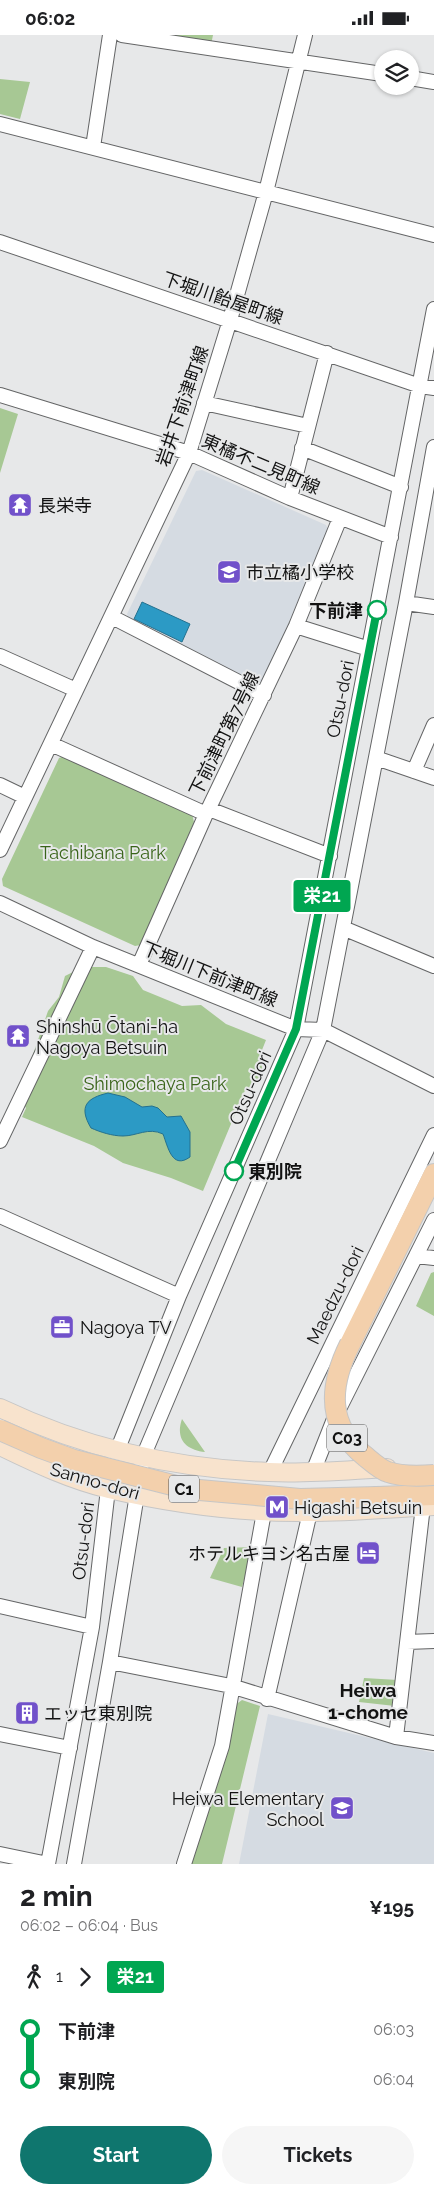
<!DOCTYPE html>
<meta charset="utf-8">
<style>
:root{--surface:#fff;--page:#f6f6f6;--text:#202124;--muted:#757577;--accent:#0f766e}
body{margin:0;font-family:Raleway,"Noto Sans JP",sans-serif;background:var(--page);color:var(--text);height:100vh;display:flex;flex-direction:column;font-size:19px;white-space:nowrap}
*{box-sizing:border-box;margin:0}
p{font-size:16px;color:var(--muted)}
.icon{flex:none;width:28px;height:28px;fill:none;stroke:currentColor;stroke-width:2;stroke-linecap:round;stroke-linejoin:round}
.map{position:relative;height:1829px;overflow:hidden}
.sheet{display:flex;flex-direction:column;background:var(--surface);flex:1}
.sheet>*{flex:none}
.badge{padding:0 10px;border-radius:4px;font-size:18px;line-height:32px}
.buttons{position:absolute;left:374px;top:15px;display:grid;gap:10px}
.buttons a{display:grid;place-items:center;width:45px;height:45px;border-radius:50%;background:var(--surface);box-shadow:0 1px 4px #0004;font-size:25px}
.map>.badge{position:absolute;translate:-50% -50%;box-shadow:0 0 0 2px #fff}
.legs{display:flex;align-items:center;gap:8px;height:55px;padding:0 20px;font-size:16px}
.legs p{margin-inline-start:auto}
.overview{display:flex;align-items:center;justify-content:space-between;height:85px;padding:0 20px}
h1{font-size:28px;font-weight:700;line-height:38px}
.cta{display:flex;gap:10px;margin-top:auto;padding:10px 20px}
.cta a{flex:1;height:58px;border-radius:30px;background:var(--accent);color:#fff;font-size:20px;font-weight:700;line-height:58px;text-align:center}
.cta a+a{background:var(--page);color:var(--text)}
ul{padding:0 20px;list-style:none}
li{display:flex;align-items:center;gap:18px;height:50px;font-size:19px}
li i{display:grid;place-items:center;width:8px;height:100%;margin:0 6px;background:currentColor}
li i::after{content:'';width:12px;height:12px;margin:-6px;border:4px solid;border-radius:50%;background:var(--surface)}
li p{margin-inline-start:auto}
li:first-child i{background:linear-gradient(#0000 50%,currentColor 0)}
li:last-child i{background:linear-gradient(currentColor 50%,#0000 0)}
.status{display:flex;justify-content:space-between;align-items:center;height:35px;padding:0 25px;background:var(--surface);direction:ltr}
.status svg{height:14px;fill:currentColor}
.map>svg:first-child{display:block}
.built{fill:#d5dbe2}
.green{fill:#a7c894}
.water{fill:#2c9ac5;stroke:#24718f}
.lines{fill:none;stroke-linecap:round;stroke-linejoin:round}
.minor-casing{stroke:#646566;stroke-width:16}
.major-casing{stroke:#c6c6c6;stroke-width:20}
.highway-casing{stroke:#c6c6c6;stroke-width:22}
.minor{stroke:#fff;stroke-width:14}
.major{stroke:#f8e3cd;stroke-width:18}
.highway{stroke:#f3d0ac;stroke-width:20}
.highway-bridge-casing{stroke:#c6c6c6;stroke-width:22;stroke-linecap:butt}
.highway-bridge{stroke:#f3d0ac;stroke-width:20}
.line-1-casing{stroke:#fff;stroke-width:11}
.line-1{stroke:#00a651;stroke-width:8}
.stop-1-dot{fill:#fff;stroke:#00a651;stroke-width:2.5}
.labels{text-anchor:middle;dominant-baseline:central;stroke-width:4;stroke-linejoin:round;paint-order:stroke}
.shield{fill:#e7e8e9;stroke:#525252;stroke-width:1}
.shield-label{font-size:16px;font-weight:bold;fill:#121212}
.street-label{font-size:18px;fill:#121212;stroke:#e7e8e9}
.poi-label{font-size:18px;fill:#121212;stroke:#e7e8e9;text-anchor:start}
.stop-label{font-size:18px;font-weight:bold;fill:#121212;stroke:#e7e8e9;text-anchor:end}
.park-label{font-size:18px;fill:#396419;stroke:#e7e8e9}
.neighbourhood-label{font-size:19px;font-weight:bold;fill:#121212;stroke:#e7e8e9}
</style>
<div class="status"><b>06:02</b><svg viewBox="0 0 49 12"><path d="M0 12V9h3v3zM5 12V6h3v6zM10 12V3h3v9zM15 12V0h3v12zM26 1h20v11H26zM47 4h2v5h-2z"/></svg></div>
<div class="map">
<svg width="434" height="1829" viewBox="0 0 434 1829">
<rect width="100%" height="100%" fill="#e7e8e9"/>
<path class="built" d="M202,435L326,490L328,494L263,649L258,651L129,586L127,579L196,436Z
M268,1679L434,1718V1829H239Z"/>
<path class="green" d="M161,0H213L211,10Z
M0,44L30,47L20,84L0,79Z
M0,373L18,379L0,438Z
M64,721L192,779L194,787L141,910L135,911L3,851L2,844L59,723Z
M83,932H106L133,941L143,955L182,971L201,970L226,989L266,1005L260,1020L263,1039L253,1053H246L203,1156L171,1143L123,1128L94,1111L22,1082L26,1073L21,1066L20,1048L30,1028L48,976L59,962L65,941Z
M434,1237V1281L416,1271L431,1238Z
M182,1384L205,1417C186,1415 175,1404 182,1384Z
M253,1512L242,1552L210,1543L224,1513Z
M364,1643L398,1645L395,1671L359,1667Z
M242,1665L260,1671L222,1829H191L235,1670Z"/>
<path class="water" d="M142,567L190,589L182,607L134,584Z
M108,1058L125,1062L142,1072L152,1071L158,1073L167,1082L181,1081L190,1097V1122C172,1135 168,1112 163,1099C148,1092 137,1101 123,1101C112,1101 100,1097 91,1093C78,1071 87,1063 108,1058Z"/>
<g class="lines">
<defs>
<path id="minor" d="M122,0L382,39
M410,43L434,47
M0,89L434,200
M93,112L110,0
M0,207L420,351L434,353
M0,360L189,418L290,463L391,502
M204,368L308,391
M302,413L401,452
M290,463L327,318
M406,568L434,572
M112,582L264,660
M296,591L369,614
M0,621L76,655
M51,709L206,779
M376,723L434,743
M414,736L434,690
M0,750L25,762
M209,774L330,821
M0,815L189,418L230,285L266,157L305,0
M0,868L93,912L296,994L323,995L434,1051
M343,893L434,931
M139,930L206,779L296,591L340,483
M0,1106L93,912
M0,1181L179,1261
M416,1221L434,1223
M270,1437L434,1100
M313,1437L334,1384L434,1185
M0,1571L92,1592
M407,1607L434,1606
M110,1627L231,1651L396,1702L434,1708
M267,1664L310,1477
M0,1699L70,1713
M396,1702L423,1471
M0,1819L48,1829
M48,1829L92,1592L108,1454L117,1416L179,1261L296,994L434,274
M74,1829L110,1627L143,1422L323,995L406,568L434,412
M184,1829L222,1711L264,1477"/>
<path id="major" d="M0,1373C84,1413 176,1434 269,1437C308,1439 348,1435 387,1433
M0,1411C35,1428 71,1445 109,1454C174,1469 243,1478 309,1477C351,1477 392,1473 434,1471"/>
<path id="highway" d="M350,1309L434,1139
M377,1462L434,1460"/>
</defs>
<use href="#minor" class="minor-casing"/>
<use href="#major" class="major-casing"/>
<use href="#highway" class="highway-casing"/>
<use href="#minor" class="minor"/>
<use href="#major" class="major"/>
<use href="#highway" class="highway"/>
<defs>
<path id="highway-bridge" d="M350,1309C329,1351 326,1391 366,1422C372,1427 381,1435 388,1437C402,1442 420,1441 434,1440
M0,1395L41,1413L74,1425L188,1454L300,1464L377,1462"/>
</defs>
<use href="#highway-bridge" class="highway-bridge-casing"/>
<use href="#highway-bridge" class="highway-bridge"/>
</g>
<g class="lines">
<defs>
<path id="line-1" d="M234,1136L296,994L377,575"/>
</defs>
<use href="#line-1" class="line-1-casing"/>
<use href="#line-1" class="line-1"/>
</g>
<defs>
<symbol id="temple-square" viewBox="-11 -11 22 22"><rect x="-9" y="-9" width="18" height="18" rx="4" fill="#7151ca" stroke="#e7e8e9"/><path d="M0-6L5-2H3V0L6.5 2.5H4V6H1.5V3h-3V6H-4V2.5H-6.5L-3 0V-2H-5Z" fill="#fff"/></symbol>
<symbol id="school-square" viewBox="-11 -11 22 22"><rect x="-9" y="-9" width="18" height="18" rx="4" fill="#7151ca" stroke="#e7e8e9"/><path d="M0-5L7-2L0 1L-7-2ZM-4 1L0 2.5L4 1V4Q0 6-4 4Z" fill="#fff"/></symbol>
<symbol id="office-square" viewBox="-11 -11 22 22"><rect x="-9" y="-9" width="18" height="18" rx="4" fill="#7151ca" stroke="#e7e8e9"/><path d="M-6-3h4V-5.5h4V-3h4V5H-6ZM-1-4.5V-3h2v-1.5ZM-6 0V1H6V0Z" fill="#fff"/></symbol>
<symbol id="metro-square" viewBox="-11 -11 22 22"><rect x="-9" y="-9" width="18" height="18" rx="4" fill="#7151ca" stroke="#e7e8e9"/><path d="M-5.5 5V-5H-3L0 0L3-5H5.5V5H3V-.5L0 4L-3-.5V5Z" fill="#fff"/></symbol>
<symbol id="hotel-square" viewBox="-11 -11 22 22"><rect x="-9" y="-9" width="18" height="18" rx="4" fill="#7151ca" stroke="#e7e8e9"/><path d="M-6-4.5h1.5V1H6V5H4.5V3h-9V5H-6ZM-4 0a1.8 1.8 0 1 1 3.6 0ZM.5 0V-2.5h3Q6-2.5 6 0Z" fill="#fff"/></symbol>
<symbol id="building-square" viewBox="-11 -11 22 22"><rect x="-9" y="-9" width="18" height="18" rx="4" fill="#7151ca" stroke="#e7e8e9"/><path d="M-4-6H4V6H1V3H-1V6H-4ZM-2.5-4.3h1.7v1.8h-1.7ZM.8-4.3h1.7v1.8H.8ZM-2.5-1h1.7V.8h-1.7ZM.8-1h1.7V.8H.8Z" fill="#fff"/></symbol>
</defs>
<g fill-rule="evenodd">
<use href="#temple-square" x="6" y="456" width="28" height="28"/>
<use href="#school-square" x="215" y="523" width="28" height="28"/>
<use href="#temple-square" x="4" y="987" width="28" height="28"/>
<use href="#office-square" x="48" y="1278" width="28" height="28"/>
<use href="#metro-square" x="263" y="1458" width="28" height="28"/>
<use href="#hotel-square" x="354" y="1504" width="28" height="28"/>
<use href="#building-square" x="13" y="1664" width="28" height="28"/>
<use href="#school-square" x="328" y="1759" width="28" height="28"/>
</g>
<g class="stop-1-dot">
<circle cx="377" cy="575" r="9"/>
<circle cx="234" cy="1136" r="9"/>
</g>
<g class="labels">
<g class="shield">
<rect x="327" y="1389.5" width="40" height="27" rx="4"/>
<rect x="169" y="1440.5" width="30" height="27" rx="4"/>
</g>
<g class="shield-label">
<text x="347" y="1403">C03</text>
<text x="184" y="1454">C1</text>
</g>
<g class="street-label">
<text transform="translate(223 263) rotate(19)">下堀川飴屋町線</text>
<text transform="translate(182 371) rotate(-71)">岩井下前津町線</text>
<text transform="translate(261 429) rotate(23)">東橘不二見町線</text>
<text transform="translate(340 664) rotate(-79)">Otsu-dori</text>
<text transform="translate(224 699) rotate(-64)">下前津町第7号線</text>
<text transform="translate(210 939) rotate(22)">下堀川下前津町線</text>
<text transform="translate(250 1053) rotate(-66)">Otsu-dori</text>
<text transform="translate(335 1260) rotate(-64)">Maedzu-dori</text>
<text transform="translate(95 1446) rotate(16)">Sanno-dori</text>
<text transform="translate(83 1506) rotate(-83)">Otsu-dori</text>
</g>
<g class="poi-label">
<text x="38" y="470">長栄寺</text>
<text x="246" y="537">市立橘小学校</text>
<text x="36" y="991">Shinshū Ōtani-ha<tspan x="36" dy="21">Nagoya Betsuin</tspan></text>
<text x="80" y="1292">Nagoya TV</text>
<text x="294" y="1472">Higashi Betsuin</text>
<text x="350" y="1518" text-anchor="end">ホテルキヨシ名古屋</text>
<text x="44" y="1678">エッセ東別院</text>
<text x="324" y="1763" text-anchor="end">Heiwa Elementary<tspan x="324" dy="21">School</tspan></text>
</g>
<g class="stop-label">
<text x="363" y="575">下前津</text>
<text x="248" y="1136" text-anchor="start">東別院</text>
</g>
<g class="park-label">
<text x="103" y="817">Tachibana Park</text>
<text x="155" y="1048">Shimochaya Park</text>
</g>
<g class="neighbourhood-label">
<text x="368" y="1655">Heiwa<tspan x="368" dy="22">1-chome</tspan></text>
</g>
</g>
</svg>
<div class="buttons">
<a><svg class="icon" aria-label="layers" viewBox="0 0 24 24"><path d="M12 4l9 5-9 5-9-5zM3 14l9 5 9-5"/></svg></a>
</div>
<b class="badge" style="left:322px;top:861px;background:#00a651;color:#fff">栄21</b>
</div>
<section class="sheet">
<div class="overview"><div><h1>2 min</h1><p>06:02 – 06:04 · Bus</p></div><b>¥195</b></div>
<div class="legs"><svg class="icon" aria-label="walk" viewBox="0 0 24 24"><circle cx="13" cy="4" r="2"/><path d="M13 8l-2 6 4 7M11 14l-3 7M7 12l3-4h3l4 4"/></svg>1<svg class="icon" aria-label="forward" viewBox="0 0 24 24"><path d="M9 5l7 7-7 7"/></svg><b class="badge" style="background:#00a651;color:#fff">栄21</b></div>
<ul>
<li><i style="color:#00a651"></i><b>下前津</b><p>06:03</p></li>
<li><i style="color:#00a651"></i><b>東別院</b><p>06:04</p></li>
</ul>
<div class="cta"><a>Start</a><a>Tickets</a></div>
</section>
